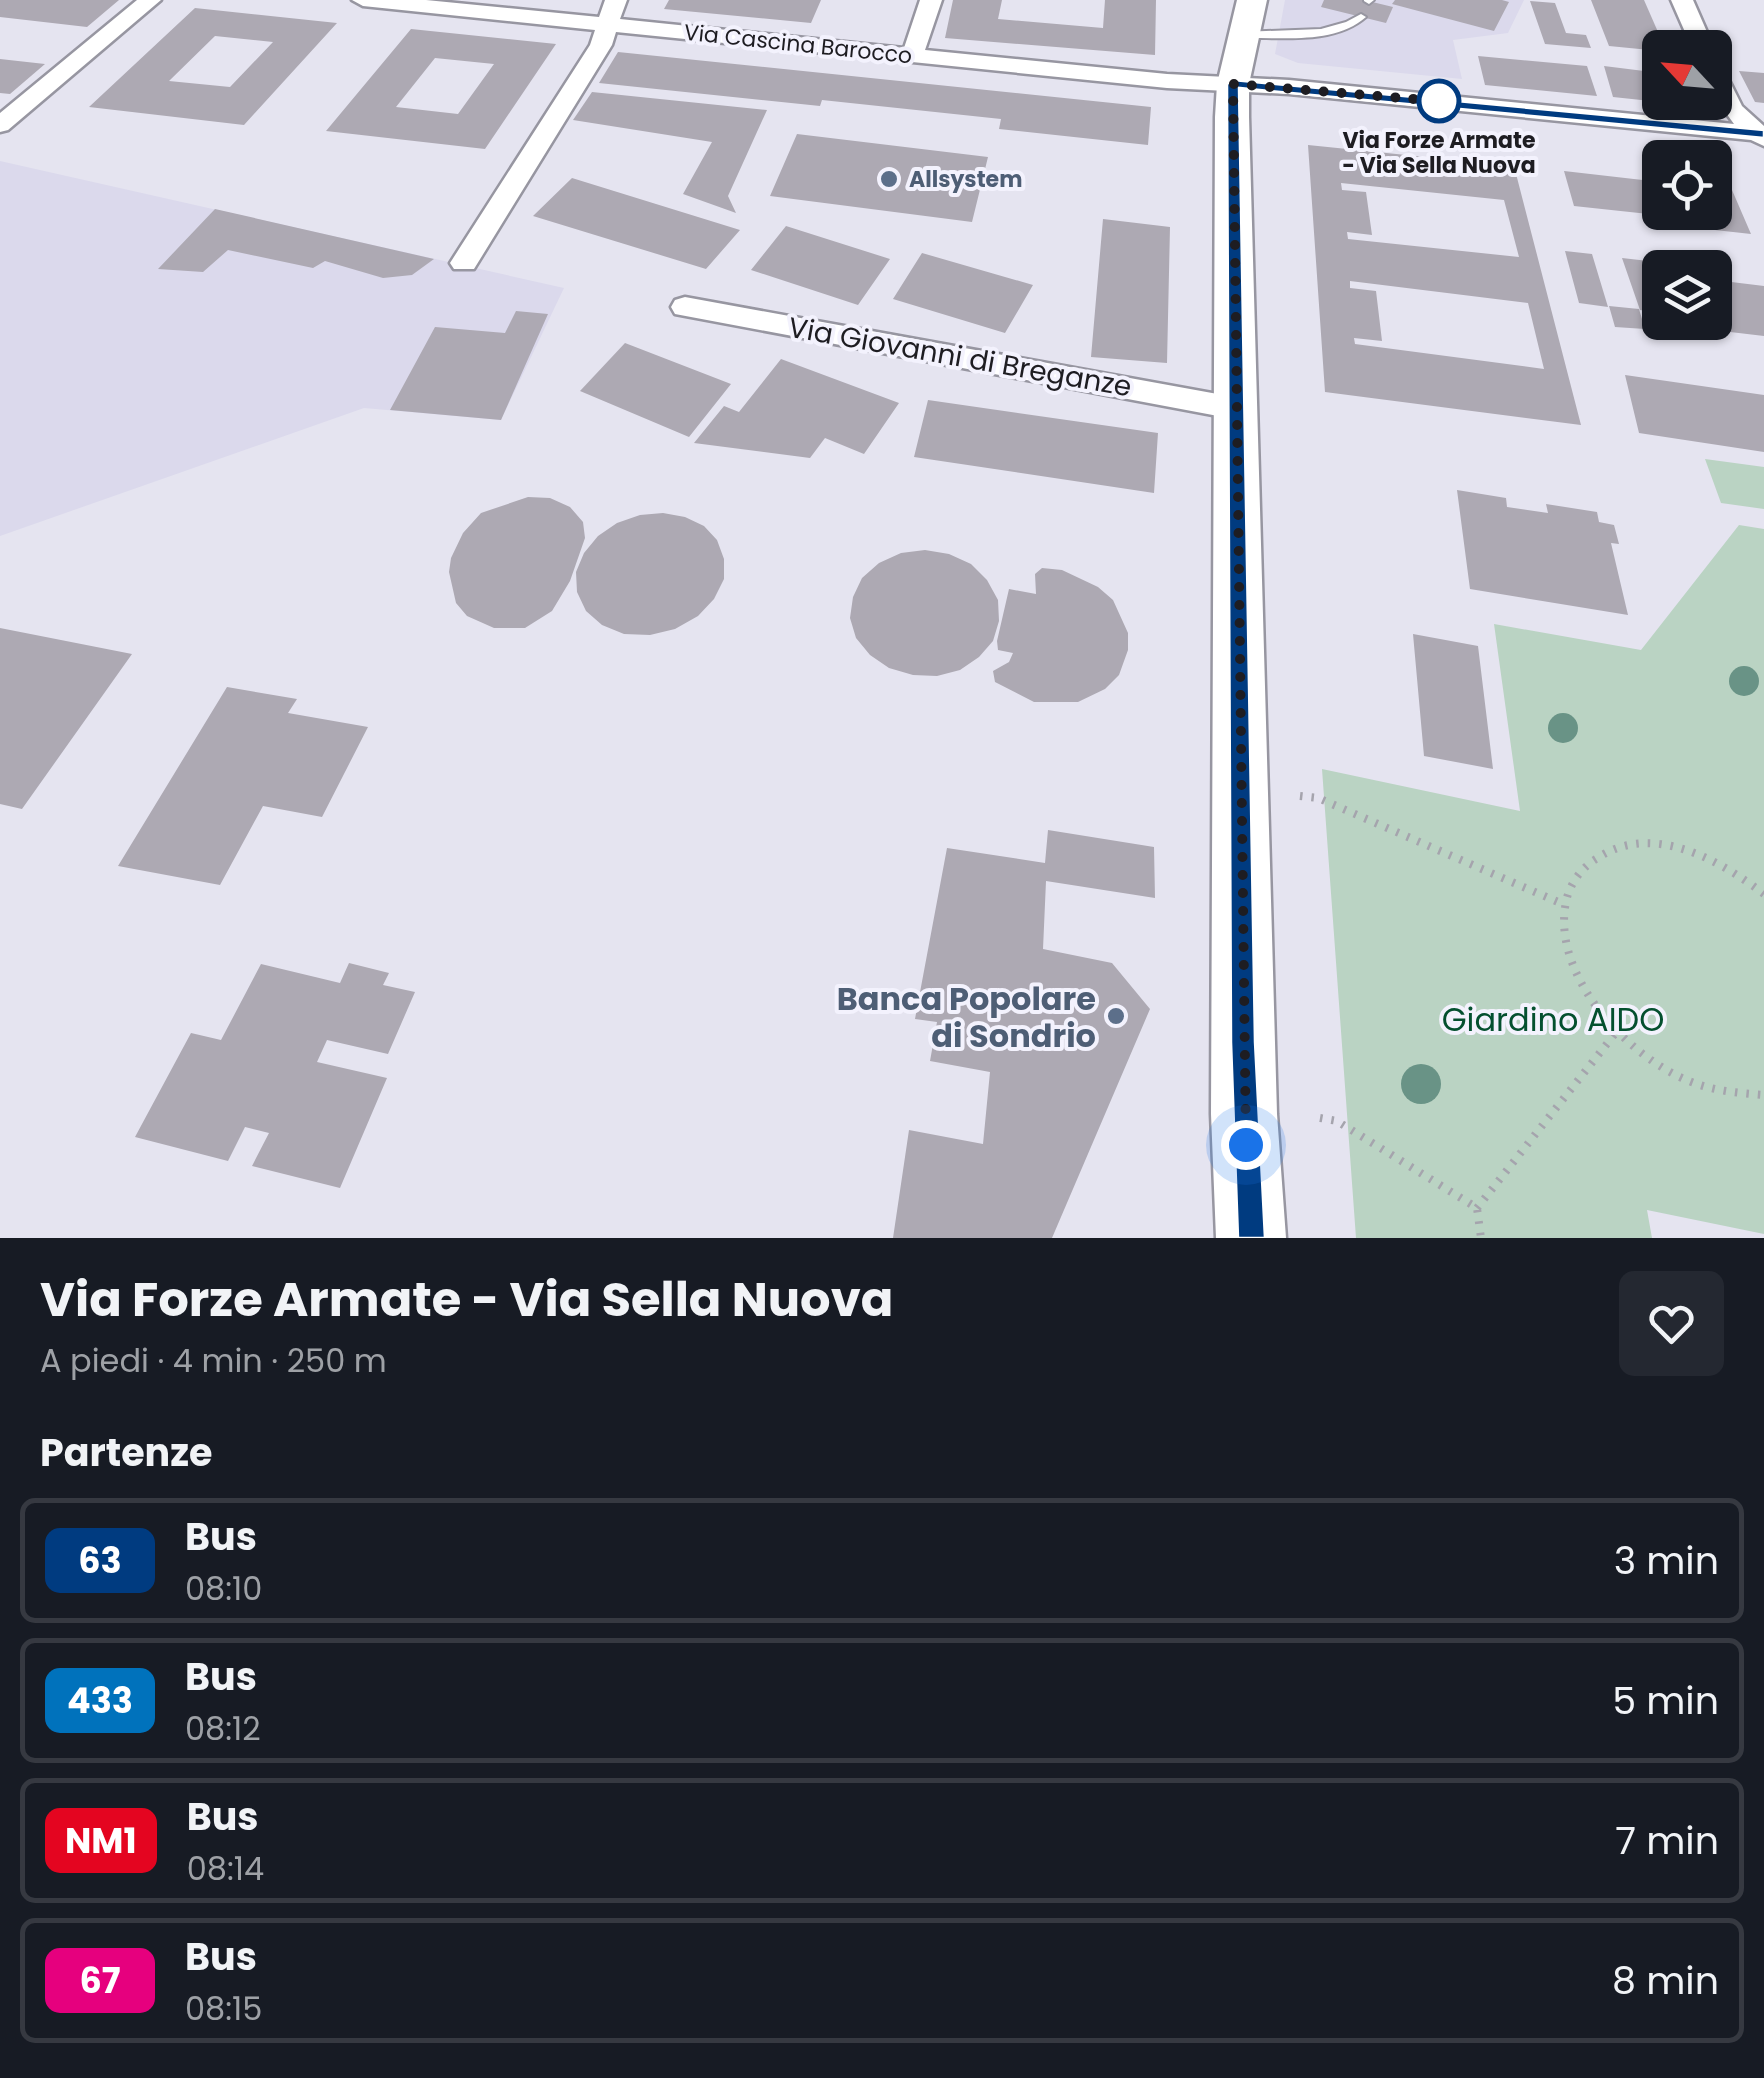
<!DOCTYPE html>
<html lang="it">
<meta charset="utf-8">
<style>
:root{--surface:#171b24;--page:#242831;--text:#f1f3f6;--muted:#9ea1a6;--line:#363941}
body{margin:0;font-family:Poppins,sans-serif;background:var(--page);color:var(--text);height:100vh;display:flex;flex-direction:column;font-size:38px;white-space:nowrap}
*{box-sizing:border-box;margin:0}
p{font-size:32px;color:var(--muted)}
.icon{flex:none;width:55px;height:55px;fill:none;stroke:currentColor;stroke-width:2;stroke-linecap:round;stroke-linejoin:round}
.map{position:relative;height:1238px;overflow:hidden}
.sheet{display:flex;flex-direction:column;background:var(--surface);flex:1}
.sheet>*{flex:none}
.badge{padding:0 20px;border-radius:15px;font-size:35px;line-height:65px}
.needle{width:65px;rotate:296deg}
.fabs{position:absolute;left:1642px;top:30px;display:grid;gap:20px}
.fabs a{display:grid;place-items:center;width:90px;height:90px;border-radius:15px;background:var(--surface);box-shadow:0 2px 8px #0004;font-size:50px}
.you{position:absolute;width:50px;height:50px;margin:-25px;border:8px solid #fff;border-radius:50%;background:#1a73e8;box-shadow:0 0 0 15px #1a73e833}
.map>.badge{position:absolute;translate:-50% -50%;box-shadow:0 0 0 5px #fff}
h2{padding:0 40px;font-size:38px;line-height:90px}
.round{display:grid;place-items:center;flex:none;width:105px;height:105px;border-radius:15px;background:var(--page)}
.head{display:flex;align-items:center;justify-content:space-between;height:170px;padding:0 40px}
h1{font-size:48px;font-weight:700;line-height:75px}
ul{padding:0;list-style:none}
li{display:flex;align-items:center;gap:30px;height:125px;margin:0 20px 15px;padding:0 20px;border:5px solid var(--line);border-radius:15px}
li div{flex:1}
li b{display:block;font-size:38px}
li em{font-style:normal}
li .badge{min-width:110px;font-weight:700;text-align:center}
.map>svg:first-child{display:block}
.built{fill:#dbd9ec}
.green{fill:#bad3c3}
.building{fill:#ada9b3;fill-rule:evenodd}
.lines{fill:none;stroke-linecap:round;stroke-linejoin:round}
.lane-casing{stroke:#9796a1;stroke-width:4}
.street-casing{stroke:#9796a1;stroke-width:5}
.secondary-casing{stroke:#9796a1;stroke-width:5}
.path{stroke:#a5a4ad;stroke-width:8;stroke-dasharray:2.5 9;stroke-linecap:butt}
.lane{fill:#fff;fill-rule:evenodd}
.street{fill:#fff;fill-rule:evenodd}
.secondary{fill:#fff;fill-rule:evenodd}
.tree{fill:#699386}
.line{fill:#003b80;stroke:#fff;stroke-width:2.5}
.walk{stroke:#1e1d22;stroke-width:10;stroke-dasharray:0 18}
.stop-dot{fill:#fff;stroke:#003b80;stroke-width:5}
.service-dot{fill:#5c6f8a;stroke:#f3f2fd;stroke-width:4}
.labels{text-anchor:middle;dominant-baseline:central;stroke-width:8;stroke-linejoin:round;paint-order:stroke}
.far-street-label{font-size:22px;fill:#1e1d22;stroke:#f3f2fd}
.far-stop-label{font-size:22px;font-weight:bold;fill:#1e1d22;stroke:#f3f2fd}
.far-service-label{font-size:22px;font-weight:bold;fill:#4e5e75;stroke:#f3f2fd;text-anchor:start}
.street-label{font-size:28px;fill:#1e1d22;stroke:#f3f2fd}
.near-service-label{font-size:32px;font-weight:bold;fill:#4e5e75;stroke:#f3f2fd;text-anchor:end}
.near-park-label{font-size:32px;fill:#04502f;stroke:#f3f2fd}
</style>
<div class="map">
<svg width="1764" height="1238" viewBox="0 0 1764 1238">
<rect width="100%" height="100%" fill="#e5e4f0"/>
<path class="built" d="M1285,0H1524L1508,33L1453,40L1462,79L1298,63L1275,54Z
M0,161L564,288L501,420L364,408L0,536Z"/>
<path class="green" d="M1705,459L1764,467V509L1721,503Z
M1739,525L1764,529V1234L1647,1210L1652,1238H1356L1322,769L1520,811L1494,624L1641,650Z"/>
<path class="building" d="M0,0H119L87,27L0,17Z
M669,0H821L811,23L664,9Z
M953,0H1002L998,19L1103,28L1105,0H1156L1155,55L945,38Z
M1324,0H1364L1393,7L1386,23L1321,7Z
M1395,0H1502L1509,2L1494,31L1392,4Z
M1591,0H1644L1665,48L1660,51L1609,46Z
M1530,1L1555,3L1566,33L1586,35L1591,48L1545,44Z
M195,8L337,23L244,125L89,107ZM215,36L273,42L230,87L169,81Z
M411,29L556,44L485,149L326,131ZM435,58L494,64L458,114L396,107Z
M618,52L1151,107L1148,145L999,129L1001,119L822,100L820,106L599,83Z
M1478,56L1587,66L1597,96L1485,85Z
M0,59L45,64L10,94L0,93Z
M1604,66L1660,73V102L1613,97Z
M1739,71L1764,73V103L1755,102Z
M592,92L767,110L728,196L736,213L683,194L712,142L573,120Z
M797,134L988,157L972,222L770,196Z
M1308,145L1514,166L1581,425L1325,392ZM1341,183L1504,200L1519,257L1348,239L1347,232L1372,235L1366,192L1342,190ZM1350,281L1528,303L1544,369L1355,344L1354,338L1382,341L1376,291L1350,288Z
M1564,171L1660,182V212H1715V188L1732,190L1751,234L1670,225L1667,216L1574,206Z
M572,178L740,230L706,269L533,216Z
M215,209L434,259L412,275L383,278L325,261L313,268L228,250L203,272L158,269Z
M1103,219L1170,227L1167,363L1091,357Z
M786,226L890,259L858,305L751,270Z
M1565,251L1592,254L1608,307L1579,303Z
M922,253L1033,285L1005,333L893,299Z
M1622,258L1657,262L1660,313L1640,310Z
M1715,280L1764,286V336L1705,329L1703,322H1715Z
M1609,306L1639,309L1645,329L1615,327Z
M516,311L548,314L501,420L390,410L435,327L505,333Z
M625,343L731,384L689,437L580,391Z
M781,359L899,403L864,454L825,438L810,458L694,443L724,406L739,412Z
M1625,375L1764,395V452L1639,433Z
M928,400L1158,433L1154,493L914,457Z
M1457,490L1506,498L1507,507L1548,513L1546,504L1597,512L1599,522L1614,525L1619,544L1611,543L1628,615L1470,589Z
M528,497L550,498L570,507L583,522L585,538L570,581L552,611L525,628H494L467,616L456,603L449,572L451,558L463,533L481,513Z
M663,513L685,517L704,526L717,540L724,559V579L714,599L698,616L675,629L650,635L624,634L602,625L586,611L577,592L576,572L584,553L598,536L617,523L640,515Z
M925,550L949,554L971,564L987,580L998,600L999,621L993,641L979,657L960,670L937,676L913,675L889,668L870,655L856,638L850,618L853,597L862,578L879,563L901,553Z
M1042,568L1062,570L1098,587L1113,600L1128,633V650L1119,675L1105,689L1078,702H1034L995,682L993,671L1009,662L1013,653L998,650L997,641L1009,589L1036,594L1035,574Z
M0,628L132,654L22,809L0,804Z
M1413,634L1478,646L1493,769L1424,756Z
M227,687L297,699L288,713L368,727L322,817L263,806L220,885L118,866Z
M1048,830L1154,847L1155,898L1046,881L1043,949L1112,963L1150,1009L1052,1238H893L909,1130L983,1144L990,1072L930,1061L937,1022L915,1019L947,848L1045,863Z
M349,963L389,973L383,985L415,992L388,1054L327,1040L317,1062L387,1078L340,1188L252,1166L269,1133L245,1127L228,1161L135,1137L191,1033L221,1040L261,964L340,983Z"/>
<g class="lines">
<defs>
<path id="lane" d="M1374,0L1369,4L1364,1V0Z
M1361,14L1366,17C1334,45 1282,37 1242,38L1237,35L1242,32L1321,29L1346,22Z"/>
<path id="street" d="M137,0H161L8,130L0,132V113Z
M352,0H426L599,17L605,0H627L620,19L904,48L920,0H942L925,50L1167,74L1289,80L1734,124L1715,98V66L1723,68L1742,106L1764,126V146L1751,140L1289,94L1167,88L616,32L612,45L474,269H454L450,263L590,45L595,30L363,6Z
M1671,0H1693L1714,48H1692Z
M685,297L1234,397L1245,400L1249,408L1245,416L1234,419L675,314L671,307L675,300Z"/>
<path id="secondary" d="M1237,0H1267L1249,84V117L1277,1114L1286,1238H1216L1211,1114L1215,117L1217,84Z"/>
</defs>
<use href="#lane" class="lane-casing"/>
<use href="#street" class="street-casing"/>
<use href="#secondary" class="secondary-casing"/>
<path class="path" d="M1300,796L1318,798L1565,905
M1764,894C1718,859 1651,821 1596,859C1581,868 1569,885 1566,902C1551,974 1626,1056 1689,1081C1713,1091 1738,1093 1764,1095
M1320,1118L1337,1121L1477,1208L1481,1238
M1477,1208L1617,1031"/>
<use href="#lane" class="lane"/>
<use href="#street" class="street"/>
<use href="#secondary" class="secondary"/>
</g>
<g class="tree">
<circle cx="1744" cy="681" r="15"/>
<circle cx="1563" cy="728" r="15"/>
<circle cx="1421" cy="1084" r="20"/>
</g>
<path class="line" d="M1233,80L1764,130V138L1239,88L1255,1042L1265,1238H1238L1231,1042L1227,84Z"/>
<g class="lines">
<path class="walk" d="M1246,1145L1233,84L1439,101"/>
</g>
<circle class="stop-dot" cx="1439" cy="101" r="20"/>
<g class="service-dot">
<circle cx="889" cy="179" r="10"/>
<circle cx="1116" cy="1016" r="10"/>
</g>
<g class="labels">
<g class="far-street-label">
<text transform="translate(798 44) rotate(6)">Via Cascina Barocco</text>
</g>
<g class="far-stop-label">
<text x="1439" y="140">Via Forze Armate<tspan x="1439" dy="25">- Via Sella Nuova</tspan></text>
</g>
<g class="far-service-label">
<text x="909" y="179">Allsystem</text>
</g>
<g class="street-label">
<text transform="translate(960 357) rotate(10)">Via Giovanni di Breganze</text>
</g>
<g class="near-service-label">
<text x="1096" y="998">Banca Popolare<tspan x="1096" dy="37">di Sondrio</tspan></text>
</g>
<g class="near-park-label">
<text x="1553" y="1019">Giardino AIDO</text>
</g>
</g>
</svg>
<div class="fabs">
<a><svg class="needle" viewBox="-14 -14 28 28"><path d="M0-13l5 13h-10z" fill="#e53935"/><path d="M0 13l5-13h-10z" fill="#9ea1a6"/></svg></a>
<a><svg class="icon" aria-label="locate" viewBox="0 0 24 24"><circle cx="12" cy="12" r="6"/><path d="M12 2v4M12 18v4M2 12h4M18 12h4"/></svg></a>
<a><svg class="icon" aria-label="layers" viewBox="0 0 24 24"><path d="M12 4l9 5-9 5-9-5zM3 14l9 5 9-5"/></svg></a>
</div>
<div class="you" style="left:1246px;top:1145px"></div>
</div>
<section class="sheet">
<div class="head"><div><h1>Via Forze Armate - Via Sella Nuova</h1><p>A piedi · 4 min · 250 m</p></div><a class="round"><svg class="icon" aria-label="heart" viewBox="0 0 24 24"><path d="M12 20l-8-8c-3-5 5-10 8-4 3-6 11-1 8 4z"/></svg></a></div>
<h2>Partenze</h2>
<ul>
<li><span class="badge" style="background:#003b80;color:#fff">63</span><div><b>Bus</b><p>08:10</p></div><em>3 min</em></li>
<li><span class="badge" style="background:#0072bc;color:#fff">433</span><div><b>Bus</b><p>08:12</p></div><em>5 min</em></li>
<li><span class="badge" style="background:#e40520;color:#fff">NM1</span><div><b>Bus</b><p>08:14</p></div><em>7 min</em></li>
<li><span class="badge" style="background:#e6007e;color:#fff">67</span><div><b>Bus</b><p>08:15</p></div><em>8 min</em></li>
</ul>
</section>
